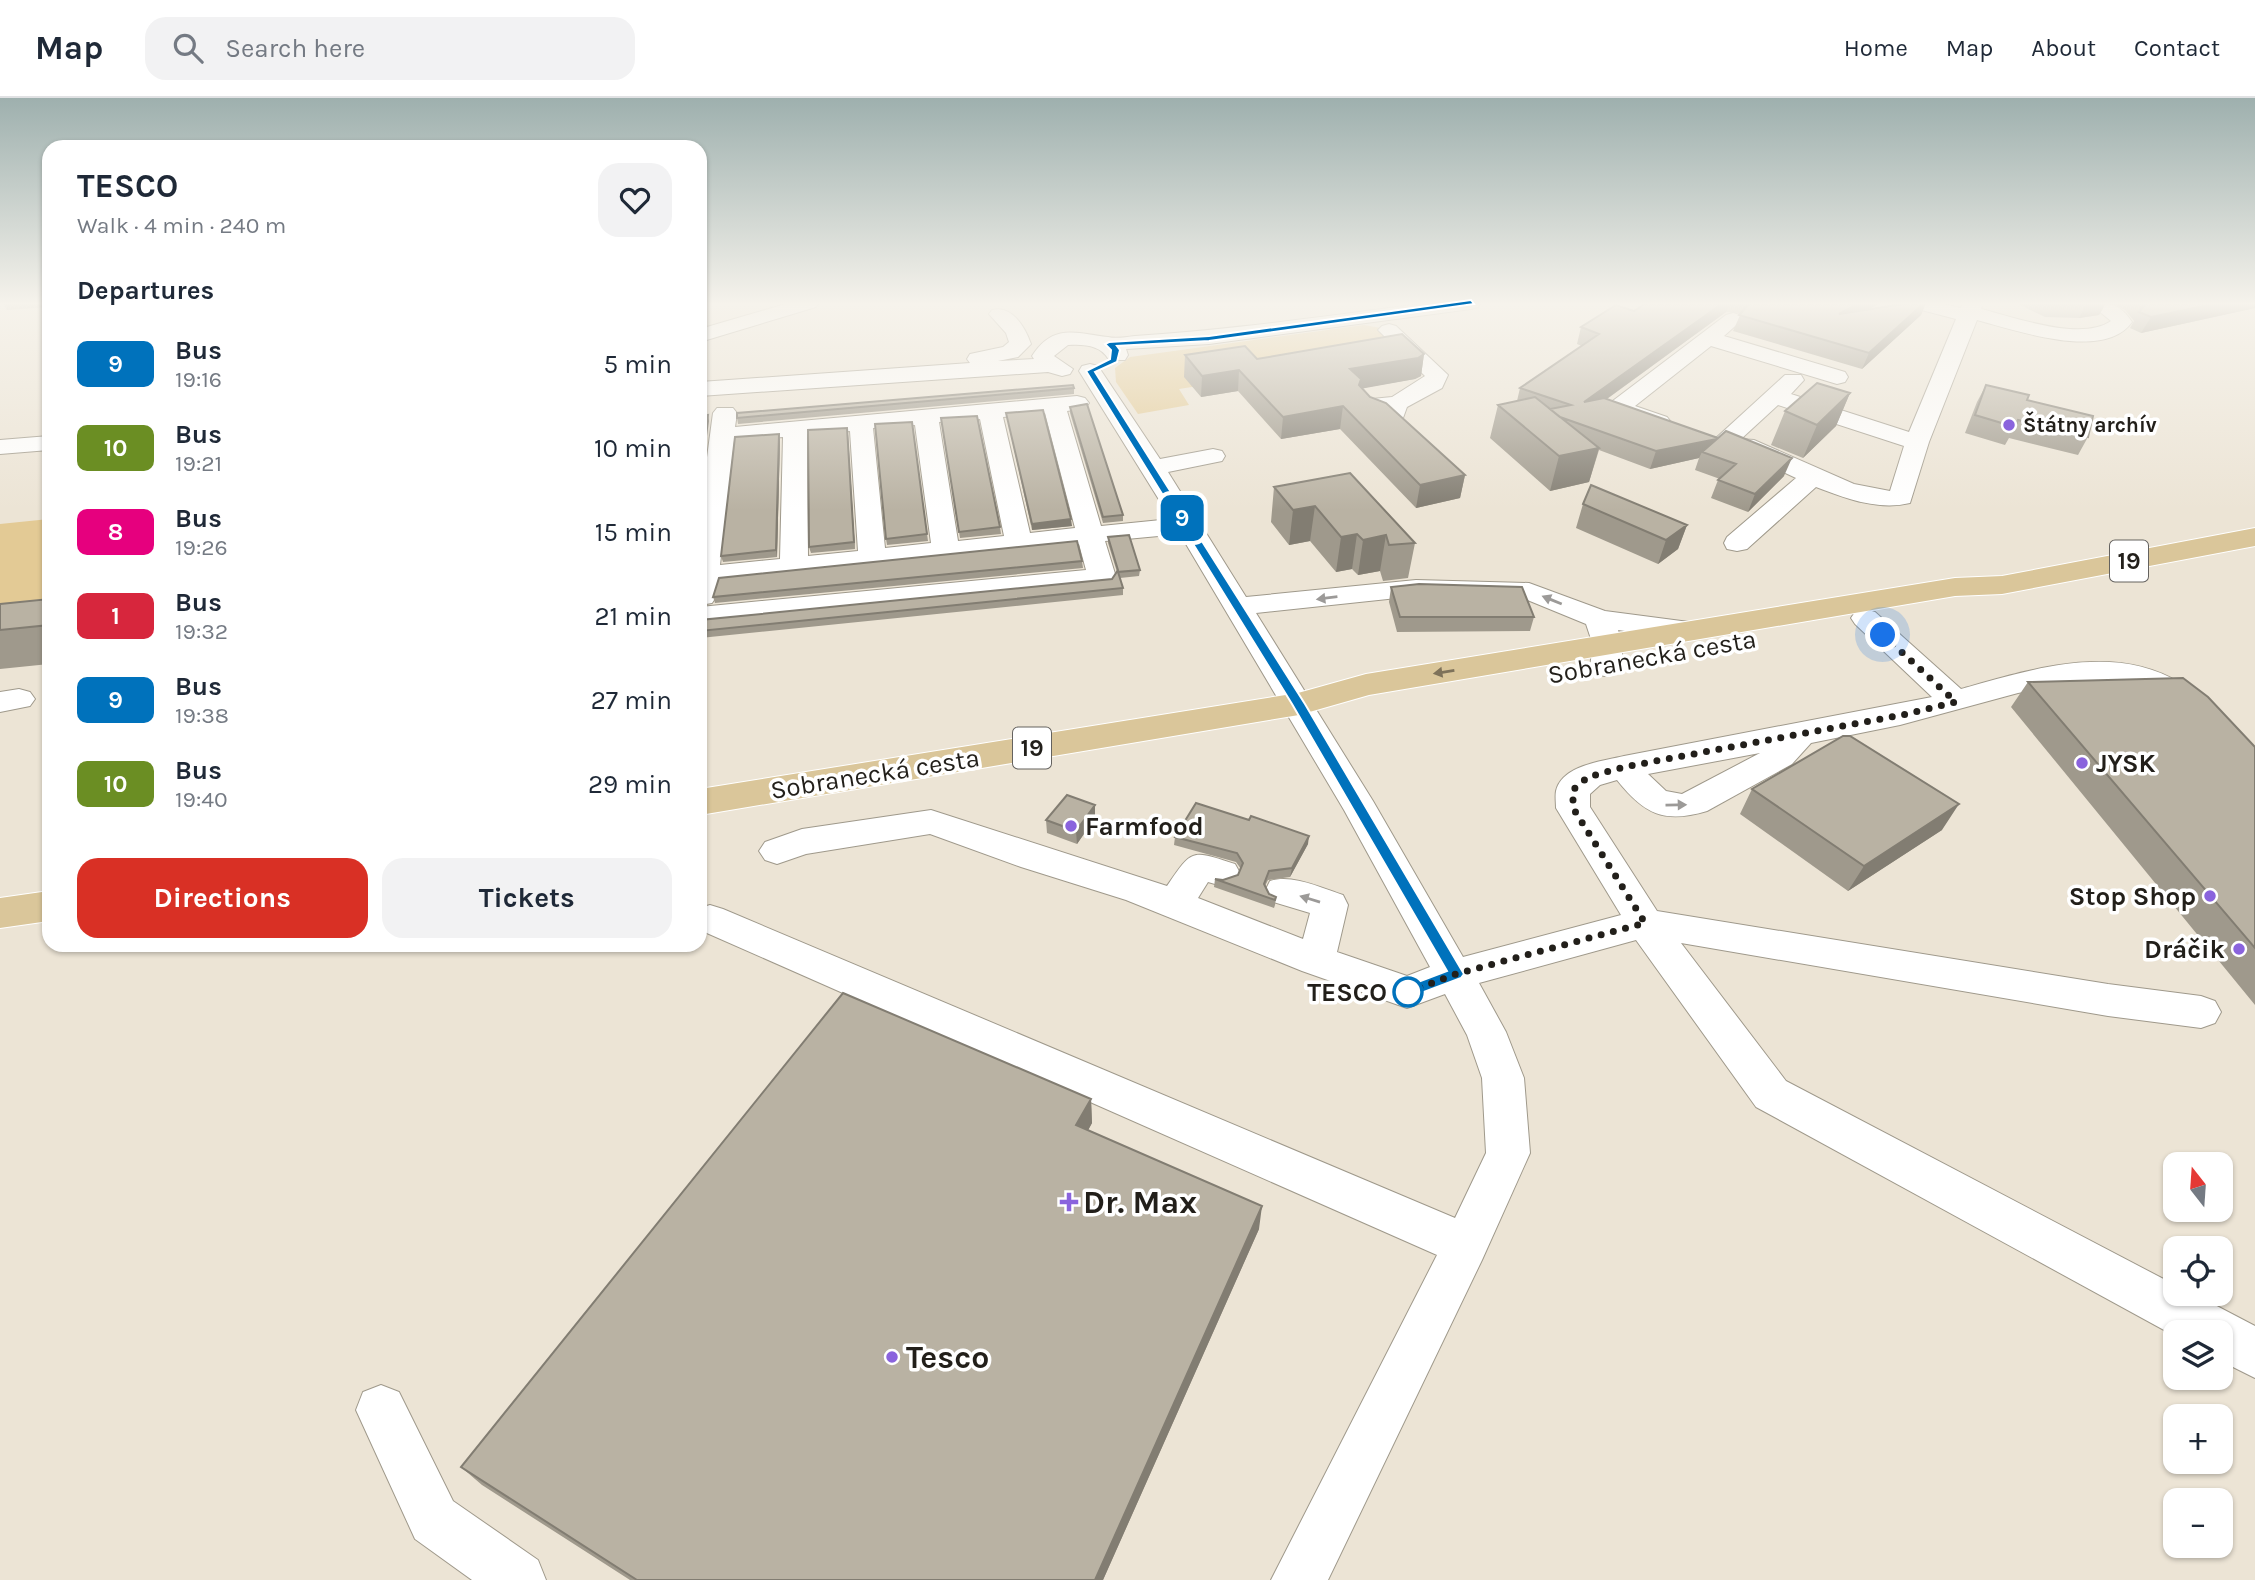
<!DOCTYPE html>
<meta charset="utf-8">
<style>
:root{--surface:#fff;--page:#f2f2f3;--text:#1f2937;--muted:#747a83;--line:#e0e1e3;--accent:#d93025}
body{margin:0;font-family:Karla,sans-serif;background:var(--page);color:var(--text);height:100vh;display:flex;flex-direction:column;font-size:26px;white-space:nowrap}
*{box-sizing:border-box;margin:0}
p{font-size:23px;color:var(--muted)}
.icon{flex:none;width:38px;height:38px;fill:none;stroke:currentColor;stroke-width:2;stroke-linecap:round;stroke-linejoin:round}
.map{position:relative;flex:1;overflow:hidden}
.panel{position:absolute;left:42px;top:42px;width:665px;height:812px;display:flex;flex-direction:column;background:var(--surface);border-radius:21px;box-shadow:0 2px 5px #0004}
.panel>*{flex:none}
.badge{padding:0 14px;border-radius:10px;font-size:24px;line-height:46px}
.needle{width:46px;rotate:343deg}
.fabs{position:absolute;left:2163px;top:1054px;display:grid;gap:14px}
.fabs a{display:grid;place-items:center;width:70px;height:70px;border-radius:14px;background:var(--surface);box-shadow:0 2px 5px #0004;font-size:35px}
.you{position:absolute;width:35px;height:35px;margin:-18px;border:5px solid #fff;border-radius:50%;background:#1a73e8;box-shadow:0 0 0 10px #1a73e833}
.map>.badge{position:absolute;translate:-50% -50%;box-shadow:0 0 0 4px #fff}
h2{padding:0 35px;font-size:26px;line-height:63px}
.round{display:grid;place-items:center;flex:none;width:74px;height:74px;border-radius:21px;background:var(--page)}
.overview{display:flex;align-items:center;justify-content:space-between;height:119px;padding:0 35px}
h1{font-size:33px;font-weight:700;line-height:52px}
.primary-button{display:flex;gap:14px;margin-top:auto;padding:14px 35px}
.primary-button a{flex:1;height:80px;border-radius:21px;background:var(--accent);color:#fff;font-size:28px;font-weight:700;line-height:80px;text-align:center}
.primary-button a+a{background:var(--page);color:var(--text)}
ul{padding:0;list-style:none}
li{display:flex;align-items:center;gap:21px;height:84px;padding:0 35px}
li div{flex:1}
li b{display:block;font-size:26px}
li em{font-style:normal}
li .badge{min-width:77px;font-weight:700;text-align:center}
header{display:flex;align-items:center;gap:42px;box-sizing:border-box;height:98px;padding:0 35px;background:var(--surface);border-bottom:2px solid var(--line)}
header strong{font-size:33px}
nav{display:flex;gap:38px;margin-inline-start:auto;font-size:24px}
.search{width:490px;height:63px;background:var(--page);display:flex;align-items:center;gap:18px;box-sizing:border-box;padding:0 24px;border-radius:21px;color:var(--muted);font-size:26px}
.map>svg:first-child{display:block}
.green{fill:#e3ca95}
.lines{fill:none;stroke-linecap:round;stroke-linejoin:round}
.minor-casing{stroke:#9f998b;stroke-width:2}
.major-casing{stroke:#fff;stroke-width:2}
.minor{fill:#fff;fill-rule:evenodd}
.major{fill:#dac69a;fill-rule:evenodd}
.wall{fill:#9f998c}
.shaded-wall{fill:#827d72}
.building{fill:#b9b2a3;stroke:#827d72;stroke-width:2}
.oneway{fill:#9c9a98}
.oneway2{fill:#7e725a}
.line{fill:#0072bc;stroke:#fff;stroke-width:2}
.walk{stroke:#221f1a;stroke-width:7;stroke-dasharray:0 12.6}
.poi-dot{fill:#8a63dd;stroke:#fff;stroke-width:2.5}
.stop-dot{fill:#fff;stroke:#0072bc;stroke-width:3.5}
.labels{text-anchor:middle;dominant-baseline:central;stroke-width:7;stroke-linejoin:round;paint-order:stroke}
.far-poi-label{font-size:21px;font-weight:bold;fill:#221f1a;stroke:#fff;text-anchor:start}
.shield{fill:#fff;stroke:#64625f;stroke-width:2}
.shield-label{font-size:24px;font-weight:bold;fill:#221f1a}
.street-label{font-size:26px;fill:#221f1a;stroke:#fff}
.poi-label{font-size:26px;font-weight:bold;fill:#221f1a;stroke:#fff;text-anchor:start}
.stop-label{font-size:26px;font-weight:bold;fill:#221f1a;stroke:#fff;text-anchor:end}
.near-poi-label{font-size:32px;font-weight:bold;fill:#221f1a;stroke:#fff;text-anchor:start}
</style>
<header>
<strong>Map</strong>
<div class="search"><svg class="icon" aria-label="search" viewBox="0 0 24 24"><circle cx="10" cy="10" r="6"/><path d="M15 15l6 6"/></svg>Search here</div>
<nav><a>Home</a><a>Map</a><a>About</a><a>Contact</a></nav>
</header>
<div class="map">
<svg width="2255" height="1482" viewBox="0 0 2255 1482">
<rect width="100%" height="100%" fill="#ece4d5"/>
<path class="green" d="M1364,227L1381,230L1410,255L1179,291L1189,307L1138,316L1116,284L1115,270L1130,259Z
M49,421V503L0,508V426Z"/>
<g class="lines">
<defs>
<path id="minor" d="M789,205H819L816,209L700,244V231Z
M1429,205H1481L1478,209L1471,211L1209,246L1126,251L1128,257L1125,262H1109C1101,247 1084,246 1068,247L1054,258L1073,271L1070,276L1062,278L1048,274L700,298V284L970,265L967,261L970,256L1003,249L1009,244L1006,235L989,216L992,212C1012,207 1025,229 1031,246L1018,259L998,263L1034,261L1032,258C1053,225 1076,235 1108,239C1116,241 1126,239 1135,238C1233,232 1331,217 1429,205Z
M1907,205H1939L1961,210L1963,205H1983L1981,211C2014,219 2081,244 2111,223L2089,205C2111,205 2120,206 2132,224C2104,264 2015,232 1977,222L1929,344L1910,405C1878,413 1845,400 1816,389L1747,451L1737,453L1727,451L1724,445L1727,439L1796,380L1736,352L1734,346L1719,345L1716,340L1785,277H1801L1804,282L1791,296L1909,334L1956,221L1910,209ZM1778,307L1904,348L1890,393L1854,386L1754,342L1741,341Z
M1733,215L1740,217L1743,221L1724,238L1845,274L1848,279L1845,284L1837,286L1711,248L1635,308L1667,319L1671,324L1667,329L1659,331L1610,315L1606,310L1610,305L1726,217Z
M1389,226L1396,228L1448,277L1442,290L1407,309L1403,320C1379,327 1374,329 1358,307L1362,302L1392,299L1425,278L1378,232L1382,228Z
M1090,266L1098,268L1160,361L1213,351L1222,353L1225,358L1222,363L1168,374L1246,499L1416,482L1529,485L1605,513L1689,524L1699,527L1704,533L1699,539L1689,542L1618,532C1623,547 1625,562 1616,576L1605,578L1594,576L1590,569L1593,547L1586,526L1525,501L1416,498L1256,515L1373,703L1463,859L1621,817L1556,710C1556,705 1555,698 1556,693C1562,667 1603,663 1624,658L1932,599L1855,526L1851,520L1855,514L1865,511L1875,514L1961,591C2029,572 2114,544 2180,585C2209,603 2232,629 2255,654V685L2243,682L2189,623L2158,598L2129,585L2078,584L2018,595L1900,627L1811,645L1792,666L1707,713C1664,726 1644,716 1617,682L1600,687L1590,696V709L1657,813L2108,886L2201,898L2215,903L2221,914L2215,925L2201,930L2108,918L1681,845L1786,983L2175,1187V1195H2192L2255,1228V1280L2221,1263V1234H2175V1238L1756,1009L1636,842L1479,885L1506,934L1524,980L1530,1055L1482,1162L1328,1482H1271L1437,1157L700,832V810L710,807L723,811L1455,1120L1486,1055L1482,980L1467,937L1445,896L1407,910L1302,873L1126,802L1021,769L930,736L806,756L777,766L765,762L759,753L765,744L802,731L931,712L1167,788C1193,750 1191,752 1235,766L1240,775L1235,784L1222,788L1208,784L1198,800L1303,841L1310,815L1270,803L1265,793L1270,783C1293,776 1321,790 1343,797L1348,807L1337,854L1407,878L1430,869L1344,712L1180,436L1105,443L1116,479L1112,485L1102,487L700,527V509L1086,472L1079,446L718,484L716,499L712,505L700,507V411L713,315L717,310H733L737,315L735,329L1077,298L1085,300L1089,305L1085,310L1067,313L1101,428L1171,421L1079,273L1082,268ZM1045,315L1075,430L1030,435L1003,319ZM980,321L1004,438L958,443L939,324ZM915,327L931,445L885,450L873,330ZM850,333L858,453L808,458L807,336ZM783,339L780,461L720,467L734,343ZM1760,655L1682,696L1666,693L1648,676Z
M49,338V352L0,356V342Z
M19,591L30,594L35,601L30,608L0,614V594Z
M381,1287L399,1294L453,1403L538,1462L546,1482H472L415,1441L356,1312L363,1294Z"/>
<path id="major" d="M2255,430V448L2002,496L1955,498L1369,597L1299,617L700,717V691L1298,595L1366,576L1955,480L2002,478Z
M49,793V823L0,830V800Z"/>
</defs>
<use href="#minor" class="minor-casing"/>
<use href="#major" class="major-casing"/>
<use href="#minor" class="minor"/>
<use href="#major" class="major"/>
</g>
<path class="wall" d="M4,205H49V209L7,212L3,206Z
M1646,205H1880L1868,211L1909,205H1926L1921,217L1862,271L1733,233L1741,215L1726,214L1607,301L1784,378L1748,414L1711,400L1718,382L1720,381L1695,372L1699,360L1650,371L1599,352L1589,384L1550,393L1490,340L1498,307L1517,303L1520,290L1582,248L1577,246L1581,229L1634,213Z
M2016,205H2106L2099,217L2079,220L2045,219Z
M2111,205H2255V210L2141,235L2130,230L2134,223L2125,212Z
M1424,256L1421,278L1415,281L1362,290L1370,299L1465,377L1460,400L1416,410L1340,331L1281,341L1238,293L1201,299L1184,279L1185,257L1257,261Z
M1986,287L2027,302L2088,339L2078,357L2009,340L2005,347L1965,335L1977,304Z
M1074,290V296L738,326L737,320Z
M1850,295L1836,328L1803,360L1771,347L1785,313Z
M1070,309L1123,417V423L1103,425L1070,315Z
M1006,315L1072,428L1032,432Z
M941,321L1000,429L1001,436L960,440Z
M912,324L928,443L887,447L886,441Z
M847,330L855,451L811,455L809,449Z
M780,342L777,459L723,464L721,458Z
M1274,389L1415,445L1408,480L1383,483L1380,473L1358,477L1352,471L1336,474L1310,443L1289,447L1271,424Z
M1583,406L1687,427L1678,451L1658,466L1576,430Z
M1108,439L1140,472L1139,478L1120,480L1123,490V497L700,540V522L1112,481L1117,474L1108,445Z
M1082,463L1083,470L715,505L713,499Z
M1391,489L1534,519L1530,533L1397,534L1389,504Z
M49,501V566L0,571V506Z
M2028,584L2255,649V907L2011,609Z
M1752,691L1942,732L1848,793L1740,716Z
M1095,707V720L1077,746L1047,735L1046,722Z
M1175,739L1308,746L1290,779L1268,782L1265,788L1269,796L1276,799L1275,807L1274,810L1214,789L1215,781L1223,782L1238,777L1241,771L1236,764L1174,747Z
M1091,1001L1092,1025L1088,1032L1259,1131L1103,1482H630L482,1387L461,1369Z"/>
<path class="shaded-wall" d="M1723,205H1729L1726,214L1579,321L1584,304Z
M1860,205H1880L1832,233L1839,216Z
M1924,205H1926L1921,217L1862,271L1869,255Z
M2087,205H2106L2099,217L2079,220Z
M2219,205H2255V210L2141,235L2151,219Z
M1424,256L1421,278L1415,281L1360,291L1350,271Z
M1239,272L1238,293L1201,299L1202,278Z
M1850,295L1836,328L1803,360L1817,327Z
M1343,308L1340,331L1281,341L1283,319Z
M708,317L709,323L700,391V373Z
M847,330L848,336L855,451L854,444Z
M779,336L780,342L777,459L776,452Z
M1717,341L1702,354L1699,360L1650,371L1656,353Z
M1599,350L1589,384L1550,393L1559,358Z
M1792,360L1784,378L1748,414L1755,396Z
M1465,377L1460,400L1416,410L1420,387Z
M1315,408L1310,443L1289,447L1293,412Z
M1071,421L1072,428L1032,432V426Z
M1687,427L1678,451L1658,466L1666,442Z
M1357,436L1352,471L1336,474L1341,439Z
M1386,437L1380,473L1358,477L1363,442Z
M1959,706L1942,732L1848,793L1864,768Z
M1095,707V720L1077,746L1076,733Z
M1309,738L1308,746L1290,779L1292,770Z
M1091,1001L1092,1025L1078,1051L1076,1027Z
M1262,1108L1259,1131L1103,1482H1095Z"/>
<path class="building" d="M1646,205H1723L1584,304L1604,300L1718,340L1726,333L1792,360L1755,396L1718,382L1736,366L1702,354L1717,341L1656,353L1560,319L1550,311L1571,307L1520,290L1599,236L1581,229L1616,207L1634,213Z
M1750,205H1860L1839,216L1909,205H1924L1869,255L1739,217Z
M2141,205H2219L2151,219L2139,214L2144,208Z
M1402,236L1424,256L1418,260L1350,271L1361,281L1359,287L1370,299L1386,305L1465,377L1420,387L1343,308L1283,319L1239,272L1202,278L1185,257L1245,248L1257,261Z
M1817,285L1850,295L1817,327L1785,313Z
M1073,287L1074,290L737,320V315Z
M1986,287L2029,297L2027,302L2093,318L2088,339L2018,322L2015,329L1975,317Z
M1535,299L1599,350L1559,358L1498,307Z
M1087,306L1123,417L1103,419L1070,309Z
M1043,312L1071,421L1032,426L1006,315Z
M708,317L700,373V318Z
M977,318L1000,429L959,434L941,320Z
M912,324L927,436L886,441L875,326Z
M847,330L854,444L809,449L808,332Z
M779,336L776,452L721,458L735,339Z
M1350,375L1415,445L1389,447L1386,437L1363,442L1357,436L1341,439L1315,408L1293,412L1274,389Z
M1591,387L1687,427L1666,442L1583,406Z
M1129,437L1140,472L1118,474L1123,490L700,533V522L1112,481L1118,472L1108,439Z
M1077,443L1082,463L713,499L719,480Z
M1419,486L1522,489L1534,519H1400L1391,489Z
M49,501V527L0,532V506Z
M2183,580L2208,599L2255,649V850L2028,584Z
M1843,638H1850L1959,706L1864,768L1752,691Z
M1067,697L1095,707L1076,733L1046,722Z
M1196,705L1249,722L1251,718L1309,738L1292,770L1269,773L1264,786L1269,796L1276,799L1275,802L1215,781L1223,782L1238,777L1243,765L1237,755L1175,739Z
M843,895L1091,1001L1076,1027L1262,1108L1095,1482H637L461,1369Z"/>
<defs><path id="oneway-solid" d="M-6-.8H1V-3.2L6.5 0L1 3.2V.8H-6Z" transform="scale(1.75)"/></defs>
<g class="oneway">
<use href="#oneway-solid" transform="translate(1327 500) rotate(173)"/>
<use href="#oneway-solid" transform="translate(1552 502) rotate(-158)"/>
<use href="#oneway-solid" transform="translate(1676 707) rotate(-1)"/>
<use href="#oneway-solid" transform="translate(1310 801) rotate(-163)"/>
</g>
<use class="oneway2" href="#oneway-solid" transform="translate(1444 574) rotate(171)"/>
<linearGradient id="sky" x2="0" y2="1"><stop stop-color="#9eb0ae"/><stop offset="0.5" stop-color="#f6f3ec"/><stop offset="1" stop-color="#f6f3ec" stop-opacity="0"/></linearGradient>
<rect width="2255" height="412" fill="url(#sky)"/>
<path class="line" d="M1471,202L1474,206L1209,243L1117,248L1120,252L1117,264L1095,274L1305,606L1464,876L1461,880L1408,900L1402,899L1400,894L1402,890L1447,873L1292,606L1086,273L1110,261L1111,252L1105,246L1109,244L1209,238Z"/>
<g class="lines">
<path class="walk" d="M1408,894L1456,876L1645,825L1573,710V692L1588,679L1624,669L1902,617L1956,604L1883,537"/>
</g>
<g class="poi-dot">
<circle cx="2009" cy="327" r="7"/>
<circle cx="2082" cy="665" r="7"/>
<circle cx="1071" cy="728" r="7"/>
<circle cx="2210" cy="798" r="7"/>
<circle cx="2239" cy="851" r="7"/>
<path d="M1065.5 1093.5h7v7h7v7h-7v7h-7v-7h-7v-7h7z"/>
<circle cx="892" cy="1259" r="7"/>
</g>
<circle class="stop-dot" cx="1408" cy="894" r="14"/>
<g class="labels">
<g class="far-poi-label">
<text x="2023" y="327">Štátny archív</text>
</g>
<g class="shield">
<rect x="2110" y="442.5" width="38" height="41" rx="5"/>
<rect x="1013" y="629.5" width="38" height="41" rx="5"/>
</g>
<g class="shield-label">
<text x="2129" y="463">19</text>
<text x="1032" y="650">19</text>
</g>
<g class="street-label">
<text transform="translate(1652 559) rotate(-10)">Sobranecká cesta</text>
<text transform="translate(875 676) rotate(-9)">Sobranecká cesta</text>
</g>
<g class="poi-label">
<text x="2096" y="665">JYSK</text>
<text x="1085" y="728">Farmfood</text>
<text x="2196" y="798" text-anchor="end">Stop Shop</text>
<text x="2225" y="851" text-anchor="end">Dráčik</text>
</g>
<g class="stop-label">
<text x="1387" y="894">TESCO</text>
</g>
<g class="near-poi-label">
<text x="1083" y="1104">Dr. Max</text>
<text x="906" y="1259">Tesco</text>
</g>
</g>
</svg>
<div class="fabs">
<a><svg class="needle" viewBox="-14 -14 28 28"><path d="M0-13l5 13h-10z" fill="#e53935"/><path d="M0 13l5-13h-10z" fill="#747a83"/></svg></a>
<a><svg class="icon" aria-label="locate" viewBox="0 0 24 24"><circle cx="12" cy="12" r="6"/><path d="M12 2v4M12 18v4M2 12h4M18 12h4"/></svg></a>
<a><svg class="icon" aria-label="layers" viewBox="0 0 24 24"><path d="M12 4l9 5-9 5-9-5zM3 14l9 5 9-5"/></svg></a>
<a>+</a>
<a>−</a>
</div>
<div class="you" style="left:1883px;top:537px"></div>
<b class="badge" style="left:1182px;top:420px;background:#0072bc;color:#fff">9</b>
<section class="panel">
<div class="overview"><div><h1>TESCO</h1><p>Walk · 4 min · 240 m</p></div><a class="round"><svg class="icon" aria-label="heart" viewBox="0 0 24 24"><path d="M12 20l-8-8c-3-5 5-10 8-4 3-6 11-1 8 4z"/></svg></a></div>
<h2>Departures</h2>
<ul>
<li><span class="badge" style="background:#0072bc;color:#fff">9</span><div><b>Bus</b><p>19:16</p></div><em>5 min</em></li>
<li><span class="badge" style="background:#6b8e23;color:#fff">10</span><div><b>Bus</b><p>19:21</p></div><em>10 min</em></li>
<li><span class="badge" style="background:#e6007e;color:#fff">8</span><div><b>Bus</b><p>19:26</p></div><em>15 min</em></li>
<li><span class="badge" style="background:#d7263d;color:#fff">1</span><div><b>Bus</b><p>19:32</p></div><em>21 min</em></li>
<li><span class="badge" style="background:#0072bc;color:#fff">9</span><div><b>Bus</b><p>19:38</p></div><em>27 min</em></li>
<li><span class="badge" style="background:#6b8e23;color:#fff">10</span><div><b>Bus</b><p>19:40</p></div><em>29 min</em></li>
</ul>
<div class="primary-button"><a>Directions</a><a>Tickets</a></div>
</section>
</div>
